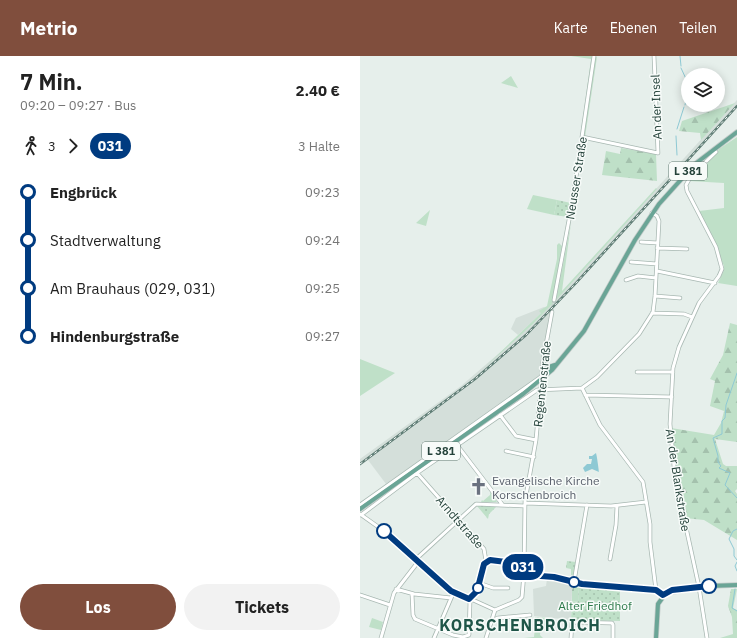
<!DOCTYPE html>
<html lang="de">
<meta charset="utf-8">
<style>
:root{--surface:#fff;--page:#f2f2f2;--text:#222;--muted:#767676;--accent:#804e3d}
body{margin:0;font-family:"IBM Plex Sans",sans-serif;background:var(--page);color:var(--text);height:100vh;display:flex;flex-direction:column;font-size:15px;white-space:nowrap}
*{box-sizing:border-box;margin:0}
p{font-size:13px;color:var(--muted)}
.icon{flex:none;width:22px;height:22px;fill:none;stroke:currentColor;stroke-width:2;stroke-linecap:round;stroke-linejoin:round}
.map{position:relative;flex:1;overflow:hidden}
.details{display:flex;flex-direction:column;background:var(--surface);width:360px}
.details>*{flex:none}
.badge{padding:0 8px;border-radius:13px;font-size:14px;line-height:26px}
.fabs{position:absolute;left:321px;top:12px;display:grid;gap:8px}
.fabs a{display:grid;place-items:center;width:44px;height:44px;border-radius:50%;background:var(--surface);box-shadow:0 2px 10px #0003;font-size:20px}
.map>.badge{position:absolute;translate:-50% -50%;box-shadow:0 0 0 2px #fff}
.legs{display:flex;align-items:center;gap:6px;height:44px;padding:0 20px;font-size:13px}
.legs p{margin-inline-start:auto}
.headline{display:flex;align-items:center;justify-content:space-between;height:68px;padding:0 20px}
h1{font-size:22px;font-weight:700;line-height:30px}
.button{display:flex;gap:8px;margin-top:auto;padding:8px 20px}
.button a{flex:1;height:46px;border-radius:24px;background:var(--accent);color:#fff;font-size:16px;font-weight:700;line-height:46px;text-align:center}
.button a+a{background:var(--page);color:var(--text)}
ul{padding:0 20px;list-style:none}
li{display:flex;align-items:center;gap:14px;height:48px;font-size:15px}
li i{display:grid;place-items:center;width:6px;height:100%;margin:0 5px;background:currentColor}
li i::after{content:'';width:10px;height:10px;margin:-5px;border:3px solid;border-radius:50%;background:var(--surface)}
li p{margin-inline-start:auto}
li:first-child i{background:linear-gradient(#0000 50%,currentColor 0)}
li:last-child i{background:linear-gradient(currentColor 50%,#0000 0)}
header{display:flex;align-items:center;gap:24px;box-sizing:border-box;height:56px;padding:0 20px;background:var(--accent);color:#fff}
header strong{font-size:19px}
nav{display:flex;gap:22px;margin-inline-start:auto;font-size:14px}
main{display:flex;flex:1;min-height:0}
.map>svg:first-child{display:block}
.built{fill:#d4dfda}
.grass{fill:#bfe0c8}
.forest{fill:url(#forest-firs)}
.cemetery{fill:url(#cemetery-stones)}
.park{fill:url(#park-dots)}
.water{fill:#8ec9d4}
.lines{fill:none;stroke-linecap:round;stroke-linejoin:round}
.stream{stroke:#8ec9d4;stroke-width:1}
.minor-tunnel{stroke:#bfccc8;stroke-width:3;stroke-dasharray:3 1.5;stroke-linecap:butt}
.minor-casing{stroke:#a8b8b2;stroke-width:4.5}
.major-casing{stroke:#c2cac8;stroke-width:5.5}
.minor{stroke:#fff;stroke-width:3}
.major{stroke:#6aa596;stroke-width:4}
.rail-casing{stroke:#5f7d75;stroke-width:2.5}
.rail{stroke:#f7fbf9;stroke-width:1;stroke-dasharray:3;stroke-linecap:butt}
.line-1-casing{stroke:#fff;stroke-width:9}
.line-1{stroke:#003b80;stroke-width:6}
.stop-1-dot{fill:#fff;stroke:#003b80;stroke-width:2}
.labels{text-anchor:middle;dominant-baseline:central;stroke-width:3;stroke-linejoin:round;paint-order:stroke}
.shield{fill:#f7fbf9;stroke:#637a73;stroke-width:1}
.shield-label{font-size:11px;font-weight:bold;fill:#24423a}
.street-label{font-size:12px;fill:#24423a;stroke:#f7fbf9}
.worship-label{font-size:12px;fill:#5b616d;stroke:#f7fbf9;text-anchor:start}
.park-label{font-size:12px;fill:#2d7a4b;stroke:#f7fbf9}
.district-label{font-size:16px;font-weight:bold;letter-spacing:1px;fill:#1f5548;stroke:#f7fbf9}
</style>
<header>
<strong>Metrio</strong>
<nav><a>Karte</a><a>Ebenen</a><a>Teilen</a></nav>
</header>
<main>
<section class="details">
<div class="headline"><div><h1>7 Min.</h1><p>09:20 – 09:27 · Bus</p></div><b>2.40 €</b></div>
<div class="legs"><svg class="icon" aria-label="walk" viewBox="0 0 24 24"><circle cx="13" cy="4" r="2"/><path d="M13 8l-2 6 4 7M11 14l-3 7M7 12l3-4h3l4 4"/></svg>3<svg class="icon" aria-label="forward" viewBox="0 0 24 24"><path d="M9 5l7 7-7 7"/></svg><b class="badge" style="background:#003b80;color:#fff">031</b><p>3 Halte</p></div>
<ul>
<li><i style="color:#003b80"></i><b>Engbrück</b><p>09:23</p></li>
<li><i style="color:#003b80"></i><span>Stadtverwaltung</span><p>09:24</p></li>
<li><i style="color:#003b80"></i><span>Am Brauhaus (029, 031)</span><p>09:25</p></li>
<li><i style="color:#003b80"></i><b>Hindenburgstraße</b><p>09:27</p></li>
</ul>
<div class="button"><a>Los</a><a>Tickets</a></div>
</section>
<div class="map">
<svg width="377" height="582" viewBox="0 0 377 582">
<defs>
<pattern id="forest-firs" width="22" height="20" patternUnits="userSpaceOnUse"><rect width="22" height="20" fill="#bfe0c8"/><path d="M5 1l3.5 6h-7zM16 11l3.5 6h-7z" fill="#a4c1ad"/></pattern>
<pattern id="cemetery-stones" width="16" height="16" patternUnits="userSpaceOnUse"><rect width="16" height="16" fill="#bfe0c8"/><path d="M2 7V4a2 2 0 0 1 4 0v3zM10 15v-3a2 2 0 0 1 4 0v3z" fill="#a4c1ad"/></pattern>
<pattern id="park-dots" width="8" height="8" patternUnits="userSpaceOnUse"><rect width="8" height="8" fill="#bfe0c8"/><path d="M2 2h.1M6 6h.1" fill="none" stroke="#a4c1ad" stroke-width="1.8" stroke-linecap="round"/></pattern>
</defs>
<rect width="100%" height="100%" fill="#e6efeb"/>
<path class="built" d="M377,44V52L191,255L179,320L175,324L26,428L8,404L0,410V403L101,330L173,268Z
M184,251L186,252L181,257L158,279L151,273L156,262Z
M187,523L214,529L212,534L211,564L174,560L173,533L186,530Z"/>
<path class="grass" d="M211,0H232L219,91L231,3Z
M235,0L237,1L225,81L223,78Z
M151,20L158,32L141,27Z
M377,81V230L358,227L364,214V210L339,155L364,152V127L329,125L335,117L357,97L359,93Z
M296,132L297,133L196,244L211,167L202,235Z
M173,139L197,144L194,159L167,153Z
M199,187L202,190L193,245L196,244L173,268L123,313L181,257L179,255L187,250L197,203V189Z
M0,303L35,317L0,340Z
M130,436L137,446H121L122,444L123,445L130,439Z
M12,562L23,566L21,574L9,571Z
M175,571H181L180,579L183,582H164L174,581Z"/>
<path class="forest" d="M375,47L341,84L340,77L319,75L322,65Z
M261,92L296,98L297,125L242,119L246,95L260,98Z
M70,154L66,170L56,167Z
M370,267L377,269V386L355,383L363,408L366,410H377V433L375,435L377,438V484L344,464L325,462L317,421L311,372L354,379L361,367L364,355L350,350L355,325L350,323L363,299Z
M371,533H377L373,552L377,554V582H360L373,578L372,561L368,550Z"/>
<path class="cemetery" d="M214,529L219,531L218,546L212,545V534Z"/>
<path class="park" d="M197,144L211,147L208,161L194,159Z
M119,449L137,450L129,458L128,463L117,450Z
M207,505L216,506L214,519H211V513L206,512Z
M219,531L260,535V565L211,564L212,545L218,546Z
M175,561L188,562L186,574H181V571H175Z"/>
<path class="water" d="M236,397C237,400 239,415 239,416L232,413L225,416L223,412L227,408H231L232,403H229V400H232Z"/>
<g class="lines">
<path class="stream" d="M320,0L321,10
M321,12L327,25
M325,49L328,36
M317,73L324,51
M316,80L317,99
M377,317L366,349L365,362L362,365V378L353,382L358,400V406L361,410L359,412L370,417L365,429L377,442
M377,473L373,475L369,483L374,493V500L377,504
M377,506L375,510L377,515
M375,533L372,552L377,555"/>
<path class="minor-tunnel" d="M192,256L194,244"/>
<defs>
<path id="minor" d="M222,81L298,97L294,0
M281,186L298,187
M297,192L327,193
M271,206L297,208
M297,215L355,227
M266,224L278,220L296,222
M295,240L320,242
M194,244L212,148L234,0
M292,257L324,258L332,261
M277,316H313
M222,332L240,369L283,426L290,468V486L296,534
M225,339L312,341
M140,359L156,380L176,384
M97,389L142,448
M146,395L174,401
M57,417L124,493L126,505
M165,447L251,450L286,446
M0,449L182,320
M0,458L24,475L91,535L109,543
M1,459L57,417L177,334L222,332L237,321L279,278L293,256L295,240L299,165L297,160L292,157
M250,503L256,469L257,450
M55,504L116,448L165,450
M126,505L163,508
M164,517L168,519L192,521L228,529L296,534L303,539
M214,526L227,449
M119,527L133,532H148
M36,533L54,538L91,542
M52,538L53,559L55,563L93,579L103,581L109,579L110,545
M0,539L30,549
M112,542C121,531 118,512 126,505
M113,544L135,554
M135,554L159,544L162,541L164,517L165,445L176,384L183,305L192,256
M131,565L138,562L170,559
M21,582L34,537L58,506
M74,582L92,540
M126,582L135,554
M211,582L212,566L252,567L253,569V582
M347,582L339,531L315,421L310,368L313,312L319,291L339,247L359,220L362,213L356,191L327,135L326,129L331,120L356,96"/>
<path id="major" d="M183,307L189,311L195,309
M0,453L163,338L192,314L224,275L275,184L299,148L335,108L377,76
M296,582L298,548L306,537L349,530L377,529"/>
</defs>
<use href="#minor" class="minor-casing"/>
<use href="#major" class="major-casing"/>
<use href="#minor" class="minor"/>
<use href="#major" class="major"/>
<defs>
<path id="rail" d="M0,408L115,323L166,279L216,227L377,50"/>
</defs>
<use href="#rail" class="rail-casing"/>
<use href="#rail" class="rail"/>
</g>
<g class="lines">
<defs>
<path id="line-1" d="M24,475L91,535L109,543L117,535L124,508L130,504L163,508L164,516L168,519L194,521L222,528L296,534L303,539L312,534L349,530"/>
</defs>
<use href="#line-1" class="line-1-casing"/>
<use href="#line-1" class="line-1"/>
</g>
<defs>
<symbol id="church-bare" viewBox="-9 -9 18 18"><path d="M-1.2-6h2.4v3.5h3.3v2.4h-3.3V6h-2.4V-.1h-3.3v-2.4h3.3Z" fill="#6b7280" stroke="#f7fbf9" stroke-width="2.5" paint-order="stroke"/></symbol>
</defs>
<g fill-rule="evenodd">
<use href="#church-bare" x="106" y="418" width="25" height="25"/>
</g>
<g class="stop-1-dot">
<circle cx="24" cy="475" r="7"/>
<circle cx="214" cy="526" r="5"/>
<circle cx="349" cy="530" r="7"/>
<circle cx="118" cy="532" r="5"/>
</g>
<g class="labels">
<g class="shield">
<rect x="309" y="106" width="38" height="18" rx="3"/>
<rect x="62" y="386" width="38" height="18" rx="3"/>
</g>
<g class="shield-label">
<text x="328" y="115">L 381</text>
<text x="81" y="395">L 381</text>
</g>
<g class="street-label">
<text transform="translate(296 51) rotate(-92)">An der Insel</text>
<text transform="translate(216 122) rotate(-81)">Neusser Straße</text>
<text transform="translate(182 328) rotate(-84)">Regentenstraße</text>
<text transform="translate(318 424) rotate(81)">An der Blankstraße</text>
<text transform="translate(100 466) rotate(49)">Arndtstraße</text>
</g>
<g class="worship-label">
<text x="132" y="424">Evangelische Kirche<tspan x="132" dy="14">Korschenbroich</tspan></text>
</g>
<g class="park-label">
<text x="235" y="549">Alter Friedhof</text>
</g>
<g class="district-label">
<text x="160" y="569">KORSCHENBROICH</text>
</g>
</g>
</svg>
<div class="fabs">
<a><svg class="icon" aria-label="layers" viewBox="0 0 24 24"><path d="M12 4l9 5-9 5-9-5zM3 14l9 5 9-5"/></svg></a>
</div>
<b class="badge" style="left:163px;top:511px;background:#003b80;color:#fff">031</b>
</div>
</main>
